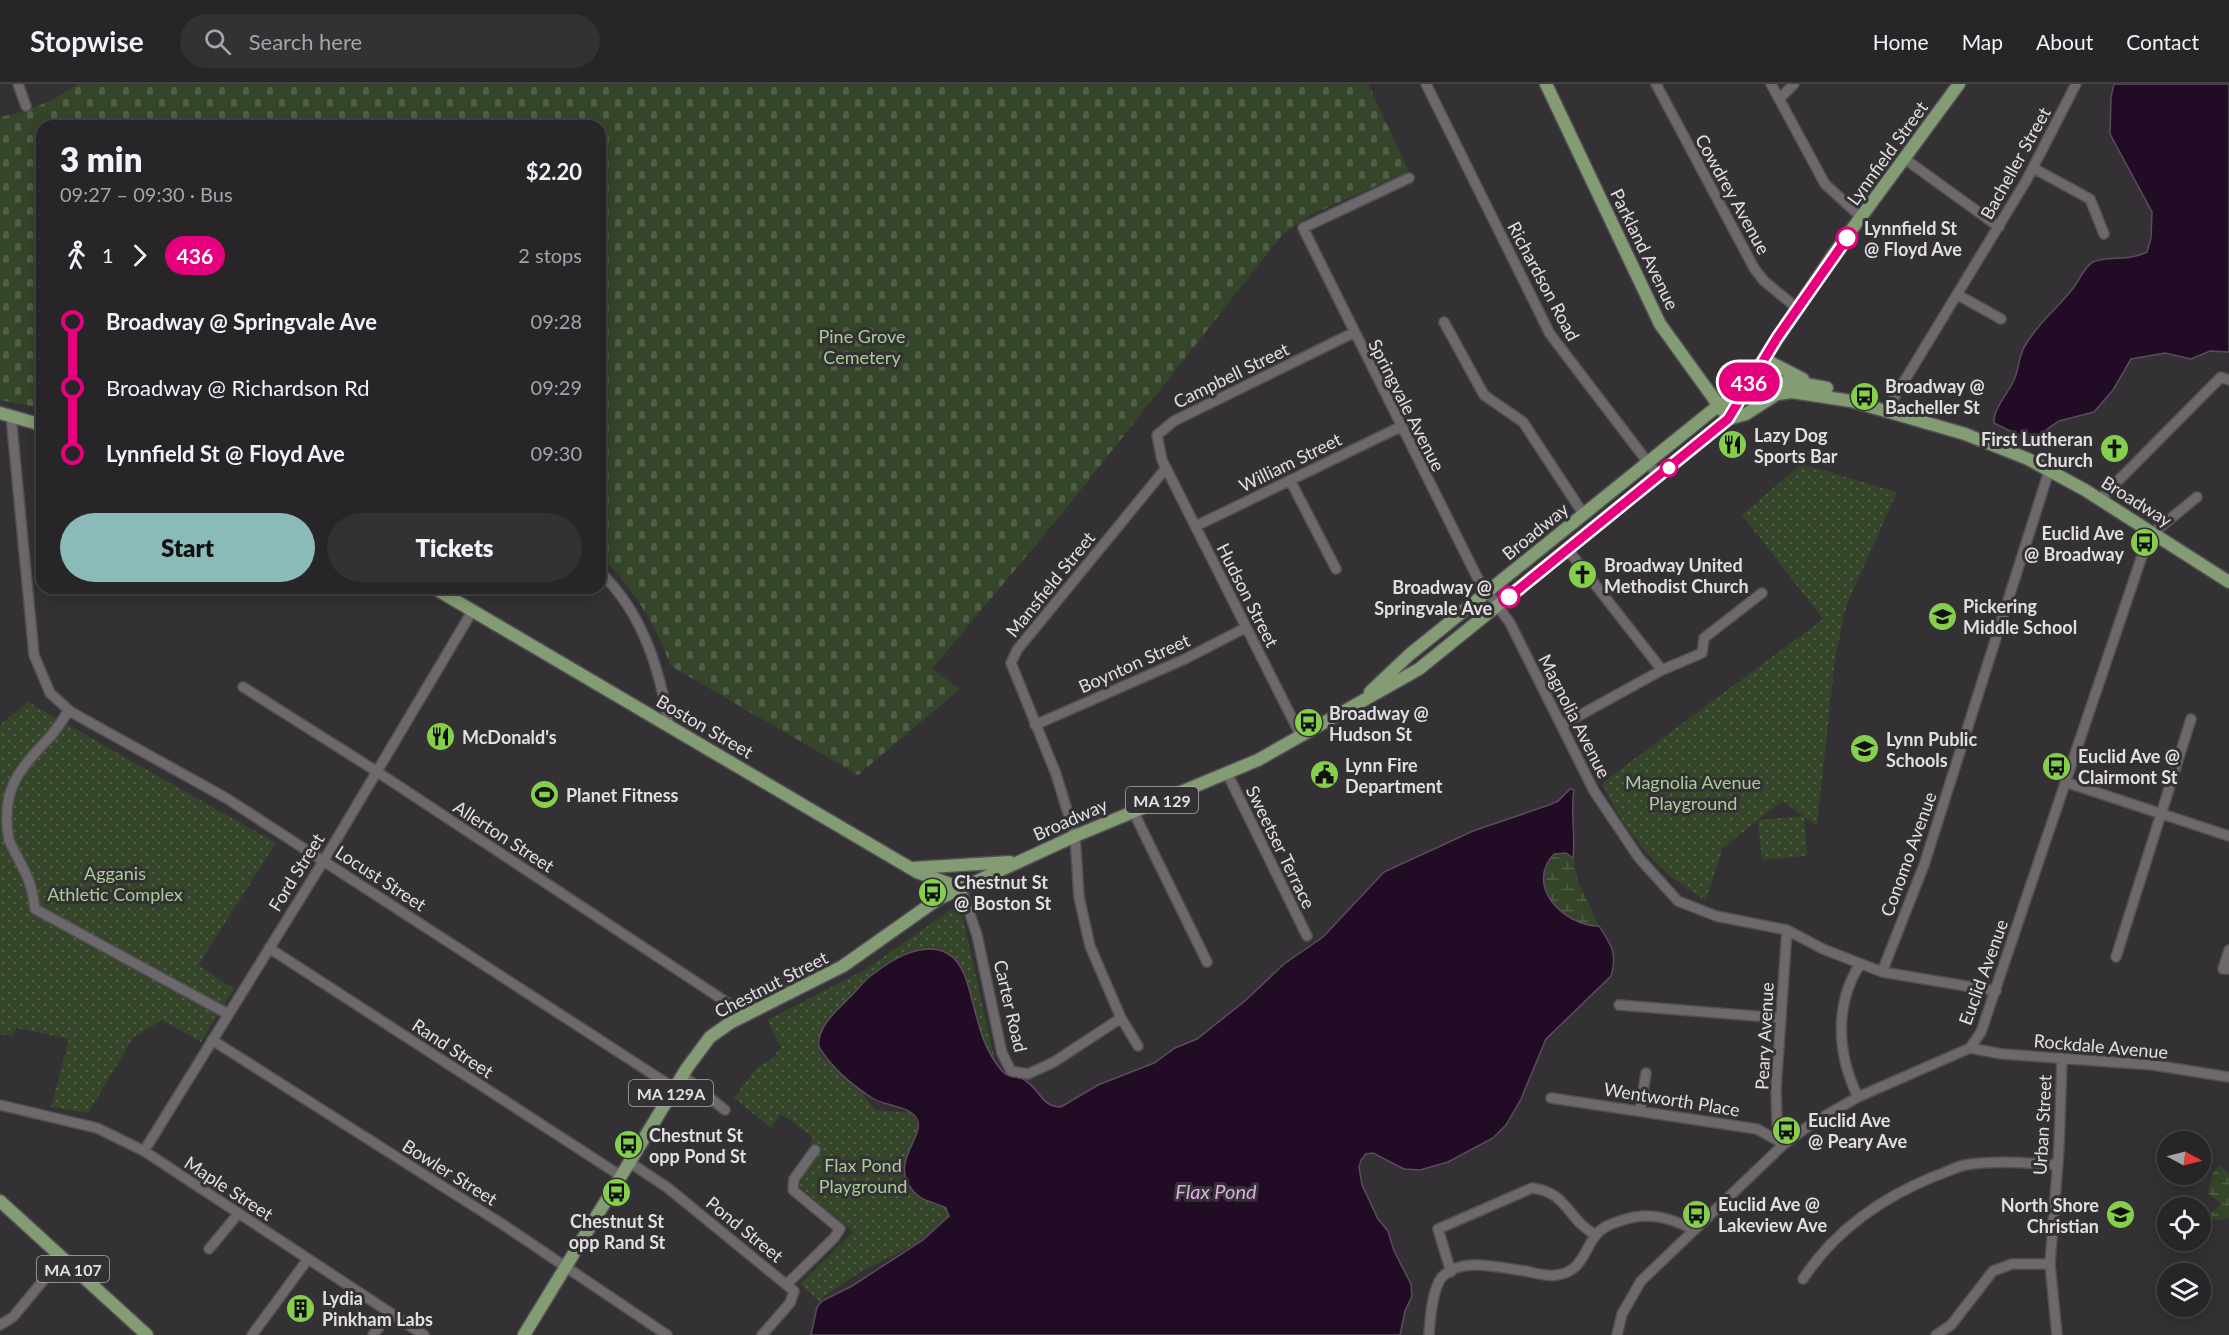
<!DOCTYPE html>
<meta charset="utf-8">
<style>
:root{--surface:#272528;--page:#333134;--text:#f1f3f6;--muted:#a4a5a8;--line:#434245;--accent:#8bbbb9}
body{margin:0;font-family:Lato,sans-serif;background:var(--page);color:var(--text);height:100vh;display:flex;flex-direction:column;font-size:22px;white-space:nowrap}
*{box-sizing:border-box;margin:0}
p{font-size:20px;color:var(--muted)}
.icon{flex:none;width:33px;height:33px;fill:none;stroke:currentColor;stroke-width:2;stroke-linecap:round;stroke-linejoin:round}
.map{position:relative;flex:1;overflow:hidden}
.drawer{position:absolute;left:36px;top:36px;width:570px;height:474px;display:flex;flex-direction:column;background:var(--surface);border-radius:18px;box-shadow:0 3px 15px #0003,0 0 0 2px var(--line)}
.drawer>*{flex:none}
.badge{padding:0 12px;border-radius:20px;font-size:21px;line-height:39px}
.needle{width:39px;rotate:97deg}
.fabs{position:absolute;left:2157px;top:1047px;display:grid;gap:12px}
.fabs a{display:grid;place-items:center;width:54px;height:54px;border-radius:50%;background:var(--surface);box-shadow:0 3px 15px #0003,0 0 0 2px var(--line);font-size:30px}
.map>.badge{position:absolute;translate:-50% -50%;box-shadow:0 0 0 3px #fff}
.legs{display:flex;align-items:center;gap:9px;height:66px;padding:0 24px;font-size:20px}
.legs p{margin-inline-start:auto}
.head{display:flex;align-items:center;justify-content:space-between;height:102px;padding:0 24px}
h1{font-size:33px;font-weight:800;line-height:45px}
.cta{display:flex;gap:12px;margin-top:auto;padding:12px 24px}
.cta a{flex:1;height:69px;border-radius:36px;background:var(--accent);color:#111;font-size:24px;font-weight:800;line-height:69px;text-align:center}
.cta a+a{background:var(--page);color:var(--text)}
ul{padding:0 24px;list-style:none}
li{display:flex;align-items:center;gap:21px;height:66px;font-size:22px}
li i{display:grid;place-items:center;width:9px;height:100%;margin:0 8px;background:currentColor}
li i::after{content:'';width:15px;height:15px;margin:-8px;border:4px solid;border-radius:50%;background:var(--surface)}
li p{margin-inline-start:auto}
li:first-child i{background:linear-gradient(#0000 50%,currentColor 0)}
li:last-child i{background:linear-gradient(currentColor 50%,#0000 0)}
header{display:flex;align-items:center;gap:36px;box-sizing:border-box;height:84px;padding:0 30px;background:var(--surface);border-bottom:2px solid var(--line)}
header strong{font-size:28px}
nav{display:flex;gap:33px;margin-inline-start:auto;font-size:21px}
.search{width:420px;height:54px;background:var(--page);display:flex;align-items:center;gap:15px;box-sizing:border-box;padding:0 21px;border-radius:33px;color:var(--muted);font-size:22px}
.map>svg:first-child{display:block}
.wetland{fill:url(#wetland-marsh)}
.cemetery{fill:url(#cemetery-stones)}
.park{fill:url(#park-dots);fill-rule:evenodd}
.water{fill:#220c25;stroke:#5c4b5e;stroke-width:1.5}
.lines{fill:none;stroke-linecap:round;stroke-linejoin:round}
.minor-casing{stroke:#535053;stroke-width:12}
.major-casing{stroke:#535053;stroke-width:15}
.minor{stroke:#6c686c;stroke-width:9}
.major{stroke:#849c74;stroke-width:12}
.line-1-casing{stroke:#fff;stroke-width:14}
.line-1{stroke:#e6007e;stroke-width:9}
.stop-1-dot{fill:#fff;stroke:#e6007e;stroke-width:3}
.labels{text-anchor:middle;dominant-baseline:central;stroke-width:6;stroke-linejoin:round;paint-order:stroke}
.shield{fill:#343135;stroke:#aeabae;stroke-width:1.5}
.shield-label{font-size:16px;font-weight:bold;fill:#e2dfe2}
.street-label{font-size:18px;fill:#e2dfe2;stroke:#343135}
.stop-label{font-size:18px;font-weight:bold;fill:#e2dfe2;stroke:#343135;text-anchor:start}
.park-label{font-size:18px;fill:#aacd94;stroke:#343135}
.poi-label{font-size:18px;font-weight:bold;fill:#e2dfe2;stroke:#343135;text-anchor:start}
.water-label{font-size:20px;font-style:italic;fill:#dbade0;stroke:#343135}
</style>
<header>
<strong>Stopwise</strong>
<div class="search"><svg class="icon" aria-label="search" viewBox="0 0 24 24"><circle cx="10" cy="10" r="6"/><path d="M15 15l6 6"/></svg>Search here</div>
<nav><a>Home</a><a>Map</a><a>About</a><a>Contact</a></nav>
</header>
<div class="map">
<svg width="2229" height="1251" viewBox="0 0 2229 1251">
<defs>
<pattern id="wetland-marsh" width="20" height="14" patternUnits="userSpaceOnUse" patternTransform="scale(1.5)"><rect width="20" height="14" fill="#344529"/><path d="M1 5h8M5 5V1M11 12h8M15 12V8" fill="none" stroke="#515f48"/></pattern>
<pattern id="cemetery-stones" width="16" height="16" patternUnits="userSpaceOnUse" patternTransform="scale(1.5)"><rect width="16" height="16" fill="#344529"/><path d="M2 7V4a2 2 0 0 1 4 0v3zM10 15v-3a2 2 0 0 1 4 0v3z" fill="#515f48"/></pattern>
<pattern id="park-dots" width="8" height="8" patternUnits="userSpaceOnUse" patternTransform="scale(1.5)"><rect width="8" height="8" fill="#344529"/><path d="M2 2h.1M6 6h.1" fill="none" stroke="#515f48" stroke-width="1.8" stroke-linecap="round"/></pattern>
</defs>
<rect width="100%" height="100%" fill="#343135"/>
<path class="wetland" d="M1563,768L1573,774L1578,797L1599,842C1571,843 1538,818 1543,787L1554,770Z
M2220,1081L2229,1090V1134L2211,1137L2205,1135L2206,1133L2222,1120L2208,1109L2213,1088Z"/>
<path class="cemetery" d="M77,0H1368L1409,87L1313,130L1283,150L1065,426L932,585L960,605L858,691L671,582C656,542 632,501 600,472V42H42V324L0,316V33C27,28 55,17 77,0Z"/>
<path class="park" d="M1801,380L1897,408L1847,520L1835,574L1817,742L1804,733L1807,772L1762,776L1758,736L1723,764L1706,816C1657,789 1626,750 1602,699L1823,535L1742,431ZM1783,717L1803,732L1759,736V735Z
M28,618L276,759L198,881L234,905L201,958L162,936L133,954L88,1029L51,1023L69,955L16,944L13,953L0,950V641Z
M957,824L962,830L995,977L820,963V971L860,1006L875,1026L912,1029L949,1117L953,1140L859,1189L825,1211L820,1218L800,1200L853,1148L798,1101L821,1066L810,1059L813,1053L781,1030L771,1044L734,1014L757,983L772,975L781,963L767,936L865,886L952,825Z"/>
<path class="water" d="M2114,0H2229V268L2210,267L2191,275L2165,269L2131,275L2113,306L2094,328L2059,337L2037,352L2024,354L1994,339C1993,325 2007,311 2013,298C2020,285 2017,274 2026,260C2039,238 2059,223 2074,203C2080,195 2084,183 2093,178C2107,171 2128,178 2147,168L2151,154L2152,128L2110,50L2111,13Z
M1570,705L1574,706C1570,728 1576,751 1573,774L1566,769L1554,770C1524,802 1564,842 1599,842C1611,860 1618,870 1611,892L1546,955L1521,1015L1506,1041L1493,1054L1448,1078L1420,1086L1404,1085L1373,1069L1366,1070L1361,1076L1359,1083L1362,1101L1378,1135L1388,1147L1394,1167L1411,1200L1412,1212L1405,1227L1400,1251H811L817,1223L822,1217L852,1202L923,1156L949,1132L946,1124C936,1118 922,1118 914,1108C887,1079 926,1053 917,1035C909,1021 884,1022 872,1014C852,1001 831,983 819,963C816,944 837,926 849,914C857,907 863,897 872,891C903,866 951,845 967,898C977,929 979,960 1002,987C1009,995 1019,991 1026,997C1040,1006 1042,1023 1061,1023L1098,1001L1154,979L1175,964L1197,955L1246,916L1284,880L1323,853L1384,788L1473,747L1549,721L1558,717Z"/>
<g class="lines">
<defs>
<path id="minor" d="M18,0L26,22
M1426,0L1550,250L1659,393
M1656,0L1754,184L1764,197L1797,224
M1771,0L1825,100L1862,134
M1779,15L1794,0
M1905,75L1999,143
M2033,84L2090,115L2104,150
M1409,94L1303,144L1478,495L1510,539L1594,707L1639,774L1678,817L1716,832L1787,846L1823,865L1882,888L1996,907
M1958,211L2001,235
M1444,238L1484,311L1523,338L1584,431
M1886,327L2026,97L2076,0
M11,332L34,571L50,609L71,628L226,714L674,1004
M1290,396L1336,485
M2100,415L2221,293L2229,296
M1196,442L1400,343
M1568,466L1662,586
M600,488C643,529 660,586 669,642
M243,603L376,687L746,931
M69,626C62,637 56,647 47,656C18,687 0,707 9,756C22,785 31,791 35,825L228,930
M1035,641L1185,575L1245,544
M1562,641L1662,586L1702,569L1704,554L1762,509
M1301,652L1162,376L1157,351L1174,337L1353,249
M1227,689L1307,852
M2065,698L2229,752
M1133,727L1207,878
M961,804L977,851L1002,969L1011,987L1028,990L1054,978L1121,934L1090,862L1079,813L1075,752L1056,690L1011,579L1017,566L1166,384
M269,864L621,1092
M2229,866L2223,885H2229
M2116,873L2191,635
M1882,888L1924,781L2049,387
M1619,921L1781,934
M1121,934L1138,962
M212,956L502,1140L667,1251
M1970,964L2002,970L2153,981L2229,993
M682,991L725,1026
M1858,1013C1837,970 1834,921 1860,880
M1551,1014L1757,1045L1784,1060
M0,1021L97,1044L144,1067L424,1251
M1640,1027L1646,989
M1784,1060L1777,1040L1776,1004L1787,846
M144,1067L329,768L473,526
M629,1078L668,1104L794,1207L790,1219L762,1251
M209,1165L238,1130
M2050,1180L2057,1251
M1451,1188L1438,1145L1532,1104C1568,1108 1567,1136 1596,1151
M1803,1195C1835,1146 1881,1114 1935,1092C1945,1089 1955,1083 1965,1081C1996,1076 2026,1079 2058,1081
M787,1200L834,1154L840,1145L793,1106L794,1095L815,1066
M0,1241L13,1233L61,1175
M252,1251L308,1175
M373,1251L390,1229
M1429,1251C1430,1236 1432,1205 1442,1193C1461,1172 1501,1184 1525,1187C1535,1189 1547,1193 1557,1191C1583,1187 1583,1167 1596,1151C1602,1143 1611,1140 1620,1137C1647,1127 1669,1133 1694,1146
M1617,1251L1622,1230L1641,1197L1784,1060L1814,1038L1858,1013L1970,964L1981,948L2145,463L2153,449L2197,413
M1936,1251L1951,1241L1993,1187L2012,1180H2050L2059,1063L2062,974"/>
<path id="major" d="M1546,0L1660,240L1722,326
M1764,275L1803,295
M0,329L42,341
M1728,335L1746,330L1777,310L1792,308L1851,317L1965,350L2028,375L2085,406L2229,498
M434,504L917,788L961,804
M1370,608L1409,571L1719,321C1763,296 1778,294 1827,304
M913,784L1010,778
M0,1117L147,1251
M524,1251L687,984L710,953L730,939L843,882L938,815L1075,752L1258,676L1419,585L1728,335L1742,308L1833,171L1959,0"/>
</defs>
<use href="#minor" class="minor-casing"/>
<use href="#major" class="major-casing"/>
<use href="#minor" class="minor"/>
<use href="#major" class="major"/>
</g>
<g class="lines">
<defs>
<path id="line-1" d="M1509,513L1728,335L1777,254L1847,154"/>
</defs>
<use href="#line-1" class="line-1-casing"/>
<use href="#line-1" class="line-1"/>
</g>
<defs>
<symbol id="bus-disc" viewBox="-11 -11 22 22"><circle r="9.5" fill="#85cf4c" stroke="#343135"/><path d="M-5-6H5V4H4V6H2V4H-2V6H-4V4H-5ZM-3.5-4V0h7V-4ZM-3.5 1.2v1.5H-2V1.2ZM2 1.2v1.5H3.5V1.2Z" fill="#111"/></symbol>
<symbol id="restaurant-disc" viewBox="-11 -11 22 22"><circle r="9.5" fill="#85cf4c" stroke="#343135"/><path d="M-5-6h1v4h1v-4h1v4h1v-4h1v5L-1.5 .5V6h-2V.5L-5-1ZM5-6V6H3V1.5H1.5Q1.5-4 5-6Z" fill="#111"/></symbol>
<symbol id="church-disc" viewBox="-11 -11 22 22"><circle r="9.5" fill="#85cf4c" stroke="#343135"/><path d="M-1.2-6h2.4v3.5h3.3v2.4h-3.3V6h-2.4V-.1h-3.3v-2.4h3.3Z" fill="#111"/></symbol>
<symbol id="school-disc" viewBox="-11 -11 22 22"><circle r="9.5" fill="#85cf4c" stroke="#343135"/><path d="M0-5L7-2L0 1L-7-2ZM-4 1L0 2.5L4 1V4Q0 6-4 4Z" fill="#111"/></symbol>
<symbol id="civic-disc" viewBox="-11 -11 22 22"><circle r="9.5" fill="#85cf4c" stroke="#343135"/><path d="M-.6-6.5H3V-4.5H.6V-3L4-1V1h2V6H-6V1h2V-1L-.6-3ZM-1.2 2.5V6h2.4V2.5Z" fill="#111"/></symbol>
<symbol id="stadium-disc" viewBox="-11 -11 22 22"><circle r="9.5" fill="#85cf4c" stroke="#343135"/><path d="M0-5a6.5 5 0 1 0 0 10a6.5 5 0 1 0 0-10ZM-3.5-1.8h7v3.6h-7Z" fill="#111"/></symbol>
<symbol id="building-disc" viewBox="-11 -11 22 22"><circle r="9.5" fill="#85cf4c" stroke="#343135"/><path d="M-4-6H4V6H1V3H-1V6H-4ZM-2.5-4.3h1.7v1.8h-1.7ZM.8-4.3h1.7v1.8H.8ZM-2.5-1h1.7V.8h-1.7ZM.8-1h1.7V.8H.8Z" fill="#111"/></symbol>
</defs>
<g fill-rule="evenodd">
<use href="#bus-disc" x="1848" y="296" width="33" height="33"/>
<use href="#restaurant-disc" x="1716" y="344" width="33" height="33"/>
<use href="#church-disc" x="2098" y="348" width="33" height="33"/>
<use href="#bus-disc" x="2128" y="442" width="33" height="33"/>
<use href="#church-disc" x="1566" y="474" width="33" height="33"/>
<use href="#school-disc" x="1926" y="516" width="33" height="33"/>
<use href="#bus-disc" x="1292" y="622" width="33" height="33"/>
<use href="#restaurant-disc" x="424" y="636" width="33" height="33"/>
<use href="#school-disc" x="1848" y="648" width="33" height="33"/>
<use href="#bus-disc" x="2040" y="666" width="33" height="33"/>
<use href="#civic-disc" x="1308" y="674" width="33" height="33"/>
<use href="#stadium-disc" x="528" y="694" width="33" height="33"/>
<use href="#bus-disc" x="916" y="792" width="33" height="33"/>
<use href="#bus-disc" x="1770" y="1030" width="33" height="33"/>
<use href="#bus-disc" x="612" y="1044" width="33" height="33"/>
<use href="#bus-disc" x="600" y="1092" width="33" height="33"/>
<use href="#bus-disc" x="1680" y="1114" width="33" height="33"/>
<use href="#school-disc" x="2104" y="1114" width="33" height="33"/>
<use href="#building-disc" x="284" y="1208" width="33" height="33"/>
</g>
<g class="stop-1-dot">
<circle cx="1847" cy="154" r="10"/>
<circle cx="1669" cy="384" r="8"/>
<circle cx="1509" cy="513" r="10"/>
</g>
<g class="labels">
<g class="shield">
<rect x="1126" y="703" width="72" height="26" rx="4.5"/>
<rect x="629" y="996" width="84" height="26" rx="4.5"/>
<rect x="37" y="1172" width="72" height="26" rx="4.5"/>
</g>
<g class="shield-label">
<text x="1162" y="716">MA 129</text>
<text x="671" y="1009">MA 129A</text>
<text x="73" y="1185">MA 107</text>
</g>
<g class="street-label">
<text transform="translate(1887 69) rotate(-54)">Lynnfield Street</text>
<text transform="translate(2015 79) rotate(-61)">Bacheller Street</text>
<text transform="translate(1733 110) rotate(61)">Cowdrey Avenue</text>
<text transform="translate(1645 165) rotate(64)">Parkland Avenue</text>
<text transform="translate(1544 197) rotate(62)">Richardson Road</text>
<text transform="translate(1231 291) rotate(-26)">Campbell Street</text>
<text transform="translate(1407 321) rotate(63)">Springvale Avenue</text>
<text transform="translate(1290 378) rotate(-26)">William Street</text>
<text transform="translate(2137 417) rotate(32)">Broadway</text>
<text transform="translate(1535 447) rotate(-39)">Broadway</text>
<text transform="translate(1050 500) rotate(-51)">Mansfield Street</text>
<text transform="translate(1248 511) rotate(63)">Hudson Street</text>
<text transform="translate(1134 579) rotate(-24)">Boynton Street</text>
<text transform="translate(1575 632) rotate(63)">Magnolia Avenue</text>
<text transform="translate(705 642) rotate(30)">Boston Street</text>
<text transform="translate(1070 735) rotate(-24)">Broadway</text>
<text transform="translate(504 752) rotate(33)">Allerton Street</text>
<text transform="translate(1281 763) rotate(64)">Sweetser Terrace</text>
<text transform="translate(1908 770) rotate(-70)">Conomo Avenue</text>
<text transform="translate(296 788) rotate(-58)">Ford Street</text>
<text transform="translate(381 794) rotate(33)">Locust Street</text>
<text transform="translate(1983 888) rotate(-70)">Euclid Avenue</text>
<text transform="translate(771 900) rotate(-27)">Chestnut Street</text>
<text transform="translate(1011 922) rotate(77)">Carter Road</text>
<text transform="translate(1764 952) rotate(-87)">Peary Avenue</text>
<text transform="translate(2101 962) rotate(5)">Rockdale Avenue</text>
<text transform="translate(453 964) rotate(33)">Rand Street</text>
<text transform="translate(1672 1015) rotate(9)">Wentworth Place</text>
<text transform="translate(2042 1041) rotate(-87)">Urban Street</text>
<text transform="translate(450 1088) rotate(32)">Bowler Street</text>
<text transform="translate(229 1104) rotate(33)">Maple Street</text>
<text transform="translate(745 1145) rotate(39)">Pond Street</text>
</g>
<g class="stop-label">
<text x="1864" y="144">Lynnfield St<tspan x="1864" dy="21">@ Floyd Ave</tspan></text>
<text x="1492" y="503" text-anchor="end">Broadway @<tspan x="1492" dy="21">Springvale Ave</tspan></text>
</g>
<g class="park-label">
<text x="862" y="252">Pine Grove<tspan x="862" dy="21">Cemetery</tspan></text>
<text x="1693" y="698">Magnolia Avenue<tspan x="1693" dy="21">Playground</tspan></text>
<text x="115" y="789">Agganis<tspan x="115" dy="21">Athletic Complex</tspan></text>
<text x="863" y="1081">Flax Pond<tspan x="863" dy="21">Playground</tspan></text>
</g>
<g class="poi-label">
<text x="1885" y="302">Broadway @<tspan x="1885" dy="21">Bacheller St</tspan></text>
<text x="1754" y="351">Lazy Dog<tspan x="1754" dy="21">Sports Bar</tspan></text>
<text x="2093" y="355" text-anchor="end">First Lutheran<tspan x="2093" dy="21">Church</tspan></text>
<text x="2124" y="449" text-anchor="end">Euclid Ave<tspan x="2124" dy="21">@ Broadway</tspan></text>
<text x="1604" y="481">Broadway United<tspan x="1604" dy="21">Methodist Church</tspan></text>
<text x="1963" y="522">Pickering<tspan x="1963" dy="21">Middle School</tspan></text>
<text x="1329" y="629">Broadway @<tspan x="1329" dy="21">Hudson St</tspan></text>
<text x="462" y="653">McDonald's</text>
<text x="1886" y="655">Lynn Public<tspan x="1886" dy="21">Schools</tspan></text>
<text x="2078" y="672">Euclid Ave @<tspan x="2078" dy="21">Clairmont St</tspan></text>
<text x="1345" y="681">Lynn Fire<tspan x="1345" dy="21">Department</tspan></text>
<text x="566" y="711">Planet Fitness</text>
<text x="954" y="798">Chestnut St<tspan x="954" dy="21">@ Boston St</tspan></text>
<text x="1808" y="1036">Euclid Ave<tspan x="1808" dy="21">@ Peary Ave</tspan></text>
<text x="649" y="1051">Chestnut St<tspan x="649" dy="21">opp Pond St</tspan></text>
<text x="1718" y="1120">Euclid Ave @<tspan x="1718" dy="21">Lakeview Ave</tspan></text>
<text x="2099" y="1121" text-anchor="end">North Shore<tspan x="2099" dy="21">Christian</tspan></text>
<text x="617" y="1137" text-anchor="middle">Chestnut St<tspan x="617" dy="21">opp Rand St</tspan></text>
<text x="322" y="1214">Lydia<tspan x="322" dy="21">Pinkham Labs</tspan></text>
</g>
<g class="water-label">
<text x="1216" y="1107">Flax Pond</text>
</g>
</g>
</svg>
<div class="fabs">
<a><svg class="needle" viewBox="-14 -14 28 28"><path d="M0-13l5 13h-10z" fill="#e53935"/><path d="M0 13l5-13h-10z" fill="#a4a5a8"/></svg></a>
<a><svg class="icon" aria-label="locate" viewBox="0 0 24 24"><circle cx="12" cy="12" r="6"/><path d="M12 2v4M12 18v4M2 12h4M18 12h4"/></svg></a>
<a><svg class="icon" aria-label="layers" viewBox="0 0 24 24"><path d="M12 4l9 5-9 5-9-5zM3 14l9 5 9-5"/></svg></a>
</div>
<b class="badge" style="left:1749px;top:298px;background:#e6007e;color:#fff">436</b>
<section class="drawer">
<div class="head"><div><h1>3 min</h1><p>09:27 – 09:30 · Bus</p></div><b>$2.20</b></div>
<div class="legs"><svg class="icon" aria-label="walk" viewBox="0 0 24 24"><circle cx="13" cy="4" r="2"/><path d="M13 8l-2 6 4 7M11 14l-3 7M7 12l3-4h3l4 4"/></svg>1<svg class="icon" aria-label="forward" viewBox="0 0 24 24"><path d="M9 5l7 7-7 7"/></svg><b class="badge" style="background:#e6007e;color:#fff">436</b><p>2 stops</p></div>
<ul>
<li><i style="color:#e6007e"></i><b>Broadway @ Springvale Ave</b><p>09:28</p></li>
<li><i style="color:#e6007e"></i><span>Broadway @ Richardson Rd</span><p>09:29</p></li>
<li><i style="color:#e6007e"></i><b>Lynnfield St @ Floyd Ave</b><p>09:30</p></li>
</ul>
<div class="cta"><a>Start</a><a>Tickets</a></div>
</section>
</div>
